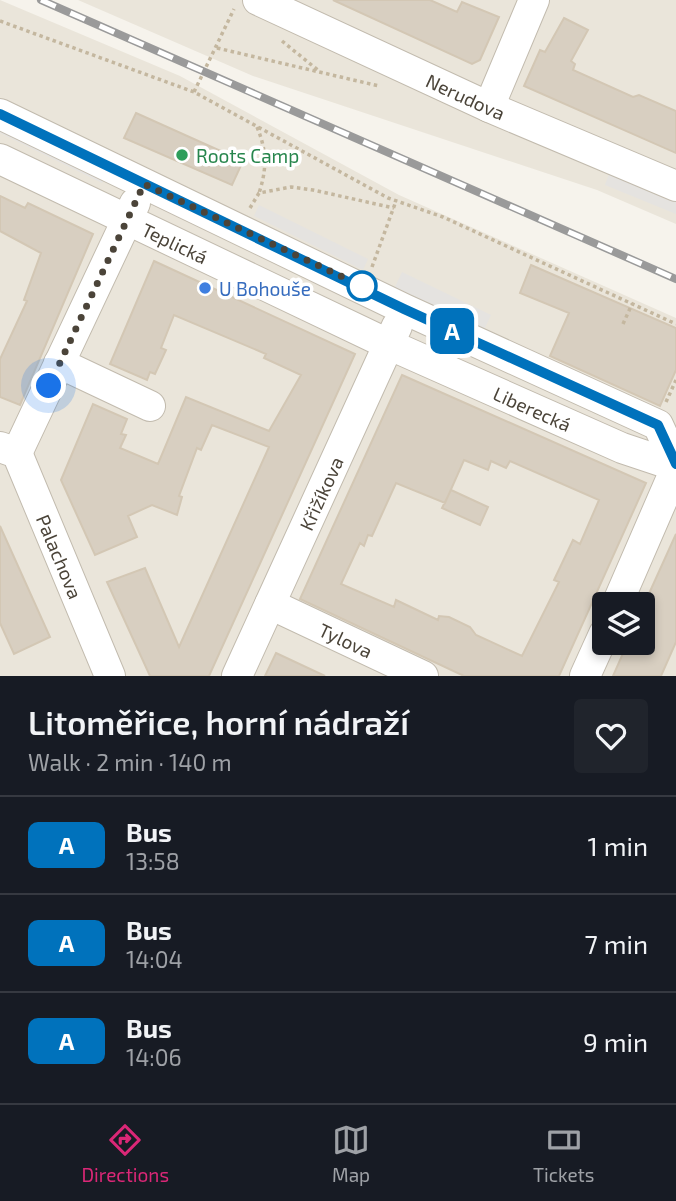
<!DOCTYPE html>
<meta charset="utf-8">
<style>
:root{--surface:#171b24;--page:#20242c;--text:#f1f3f6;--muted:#9ea1a6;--line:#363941;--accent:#db2777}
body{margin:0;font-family:"Exo 2",sans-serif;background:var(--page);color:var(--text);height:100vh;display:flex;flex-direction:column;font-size:26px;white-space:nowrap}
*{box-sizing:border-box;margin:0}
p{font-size:23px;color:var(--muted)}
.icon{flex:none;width:38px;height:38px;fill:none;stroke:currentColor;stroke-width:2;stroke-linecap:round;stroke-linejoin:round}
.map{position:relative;height:676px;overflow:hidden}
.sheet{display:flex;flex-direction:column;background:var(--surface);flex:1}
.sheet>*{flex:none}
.badge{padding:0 14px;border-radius:10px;font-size:24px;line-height:46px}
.buttons{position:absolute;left:592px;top:592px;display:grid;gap:14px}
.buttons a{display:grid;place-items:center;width:63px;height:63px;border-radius:7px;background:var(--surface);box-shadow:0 4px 10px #0003;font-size:35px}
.you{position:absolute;width:35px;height:35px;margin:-18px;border:5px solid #fff;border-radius:50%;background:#1a73e8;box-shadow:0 0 0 10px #1a73e833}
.map>.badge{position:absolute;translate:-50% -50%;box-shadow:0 0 0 4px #fff}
.round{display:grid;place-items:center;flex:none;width:74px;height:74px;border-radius:7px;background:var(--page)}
.overview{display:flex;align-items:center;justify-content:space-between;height:119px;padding:0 28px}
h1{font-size:33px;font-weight:600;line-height:52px}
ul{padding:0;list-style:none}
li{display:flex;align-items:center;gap:21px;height:98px;padding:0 28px;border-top:2px solid var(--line)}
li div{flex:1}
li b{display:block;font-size:26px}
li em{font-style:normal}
li .badge{min-width:77px;font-weight:700;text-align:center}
.menu{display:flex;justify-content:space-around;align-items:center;height:98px;border-top:2px solid var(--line);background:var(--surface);font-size:19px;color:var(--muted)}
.menu a{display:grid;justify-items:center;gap:4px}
.menu .selected{color:var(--accent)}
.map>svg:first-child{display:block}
.residential{fill:#eae5da;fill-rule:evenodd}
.parking{fill:#e5e3e0}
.building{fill:#d8cfc1;stroke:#d3c7b4;stroke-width:2;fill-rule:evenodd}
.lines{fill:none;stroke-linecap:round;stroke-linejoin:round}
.minor-casing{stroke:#c2bbae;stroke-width:32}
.path{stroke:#c4b79f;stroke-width:3.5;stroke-dasharray:3.5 3.5;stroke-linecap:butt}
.minor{stroke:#fff;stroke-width:30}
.rail-casing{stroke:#9a9a9a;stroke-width:8}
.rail{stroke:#fff;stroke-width:5;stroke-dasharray:16;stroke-linecap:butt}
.line-casing{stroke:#fff;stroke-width:16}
.line{stroke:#0072bc;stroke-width:10}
.walk{stroke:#4b4439;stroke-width:7;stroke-dasharray:0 12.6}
.leisure-dot{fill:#2e9e5b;stroke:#fff;stroke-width:2.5}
.stop-dot{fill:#fff;stroke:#0072bc;stroke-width:3.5}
.shop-dot{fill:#3f7fe0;stroke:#fff;stroke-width:2.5}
.labels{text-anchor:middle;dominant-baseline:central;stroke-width:7;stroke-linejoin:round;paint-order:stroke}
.street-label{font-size:19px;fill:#4b4439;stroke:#fff}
.leisure-label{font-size:19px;fill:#27864d;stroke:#fff;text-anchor:start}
.shop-label{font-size:19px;fill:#366cbe;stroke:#fff;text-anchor:start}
</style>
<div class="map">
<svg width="676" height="676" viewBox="0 0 676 676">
<rect width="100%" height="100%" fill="#f6f3ec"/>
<path class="residential" d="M0,0L180,76L399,195L676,318V676H0ZM604,604H642V642H604Z
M78,0H676V224L597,190L253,76Z"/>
<path class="parking" d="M0,124L106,175L102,183L0,133Z
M609,174L676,201V214L605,185Z
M259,205L368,259L363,270L254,216Z
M402,272L491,315L484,330L395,287Z"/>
<path class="building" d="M333,0H430L457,12L462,2L499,17L480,60L472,64Z
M564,18L588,30L571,61L575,64L573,70L633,97L639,95L676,111V153L524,86L540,50L545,52Z
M136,113L243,161L232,185L124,138Z
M0,196L25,208L28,203L93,234L20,405L0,397V359L27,301L24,300L41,253L0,231Z
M154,261L355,354L209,676H150L107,582L145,568L179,647L269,447L212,425L201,450L197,448L179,496L182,497L177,515L152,505L128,516L137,537L95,555L61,480L93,404L127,419L121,434L126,435L120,448L158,464L186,397L269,431L301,375L264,358L266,354L174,315L161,348L166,350L155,374L150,372L147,380L110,364Z
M531,265L676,328V370L660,406L550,356L569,313L520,293Z
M402,375L646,483L559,676H464L300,599ZM464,460L488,470L491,461L506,468L510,461L599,500L580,544L573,540L554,580L559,582L522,656L476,635L470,627L449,617L439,616L438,620L396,600L394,607L341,584L360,543L364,546L368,535L372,536L396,483L445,503Z
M451,490L488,507L480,525L442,508Z
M0,526L50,637L14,654L0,623Z
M676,534V642L661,676H613L628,642H642V609Z
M276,653L325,676H265Z"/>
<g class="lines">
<defs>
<g id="minor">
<path id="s1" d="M258,0L489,107L676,186"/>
<path d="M489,107L534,0"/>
<path d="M0,114L404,309L658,425L676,464"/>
<path id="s2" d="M0,159L390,345L622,448L676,466"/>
<path d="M59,363L150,406"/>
<path id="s3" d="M0,447L17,453L110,676"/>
<path d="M17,453L135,203"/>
<path id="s4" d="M270,604L423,676"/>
<path d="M617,604L676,468"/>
<path id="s5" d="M237,676L397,326"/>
<path d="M585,676L604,634"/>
</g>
</defs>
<use href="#minor" class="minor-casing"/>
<path class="path" d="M0,21L194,92L388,198L443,217L676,324
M282,41L319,71
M217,48L379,86
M194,92L234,9
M257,127C267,151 267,169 259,193
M250,208L259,193L291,187L313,190L394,208
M372,267L396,201
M623,324L632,304
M666,402L676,380"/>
<use href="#minor" class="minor"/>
<defs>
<path id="rail" d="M41,0L676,279"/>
</defs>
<use href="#rail" class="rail-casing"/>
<use href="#rail" class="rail"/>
</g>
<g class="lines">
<defs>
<path id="line" d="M0,114L404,309L658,425L676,464"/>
</defs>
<use href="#line" class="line-casing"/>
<use href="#line" class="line"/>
<path class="walk" d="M49,386L144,184L362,286"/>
</g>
<circle class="leisure-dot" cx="182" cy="155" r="7"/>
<circle class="stop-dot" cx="362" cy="286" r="14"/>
<circle class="shop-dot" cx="205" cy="288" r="7"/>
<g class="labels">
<g class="street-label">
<text stroke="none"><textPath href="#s1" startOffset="229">Nerudova</textPath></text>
<text stroke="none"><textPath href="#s2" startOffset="194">Teplická</textPath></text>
<text stroke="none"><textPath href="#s2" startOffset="588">Liberecká</textPath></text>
<text stroke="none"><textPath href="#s5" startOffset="201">Křižíkova</textPath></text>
<text stroke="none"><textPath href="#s3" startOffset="130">Palachova</textPath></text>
<text stroke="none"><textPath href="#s4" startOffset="84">Tylova</textPath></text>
</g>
<g class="leisure-label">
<text x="196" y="155">Roots Camp</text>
</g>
<g class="shop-label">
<text x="219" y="288">U Bohouše</text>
</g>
</g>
</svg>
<div class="buttons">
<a><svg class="icon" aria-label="layers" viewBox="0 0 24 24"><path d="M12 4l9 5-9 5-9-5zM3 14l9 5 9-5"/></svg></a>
</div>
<div class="you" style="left:49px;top:386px"></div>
<b class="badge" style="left:452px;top:331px;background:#0072bc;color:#fff">A</b>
</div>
<section class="sheet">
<div class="overview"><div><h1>Litoměřice, horní nádraží</h1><p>Walk · 2 min · 140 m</p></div><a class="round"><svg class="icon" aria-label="heart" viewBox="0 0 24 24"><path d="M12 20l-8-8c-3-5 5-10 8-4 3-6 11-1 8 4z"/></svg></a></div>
<ul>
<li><span class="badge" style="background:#0072bc;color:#fff">A</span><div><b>Bus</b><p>13:58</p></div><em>1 min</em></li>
<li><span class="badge" style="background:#0072bc;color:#fff">A</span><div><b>Bus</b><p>14:04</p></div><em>7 min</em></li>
<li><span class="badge" style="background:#0072bc;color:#fff">A</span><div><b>Bus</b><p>14:06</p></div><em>9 min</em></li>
</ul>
</section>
<nav class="menu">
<a class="selected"><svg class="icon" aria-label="directions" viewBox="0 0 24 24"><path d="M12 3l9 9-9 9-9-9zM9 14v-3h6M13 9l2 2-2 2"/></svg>Directions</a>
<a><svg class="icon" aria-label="map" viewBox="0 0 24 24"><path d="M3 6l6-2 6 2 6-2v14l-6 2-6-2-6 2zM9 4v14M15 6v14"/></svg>Map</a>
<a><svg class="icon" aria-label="tickets" viewBox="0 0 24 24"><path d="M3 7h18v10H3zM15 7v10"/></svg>Tickets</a>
</nav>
